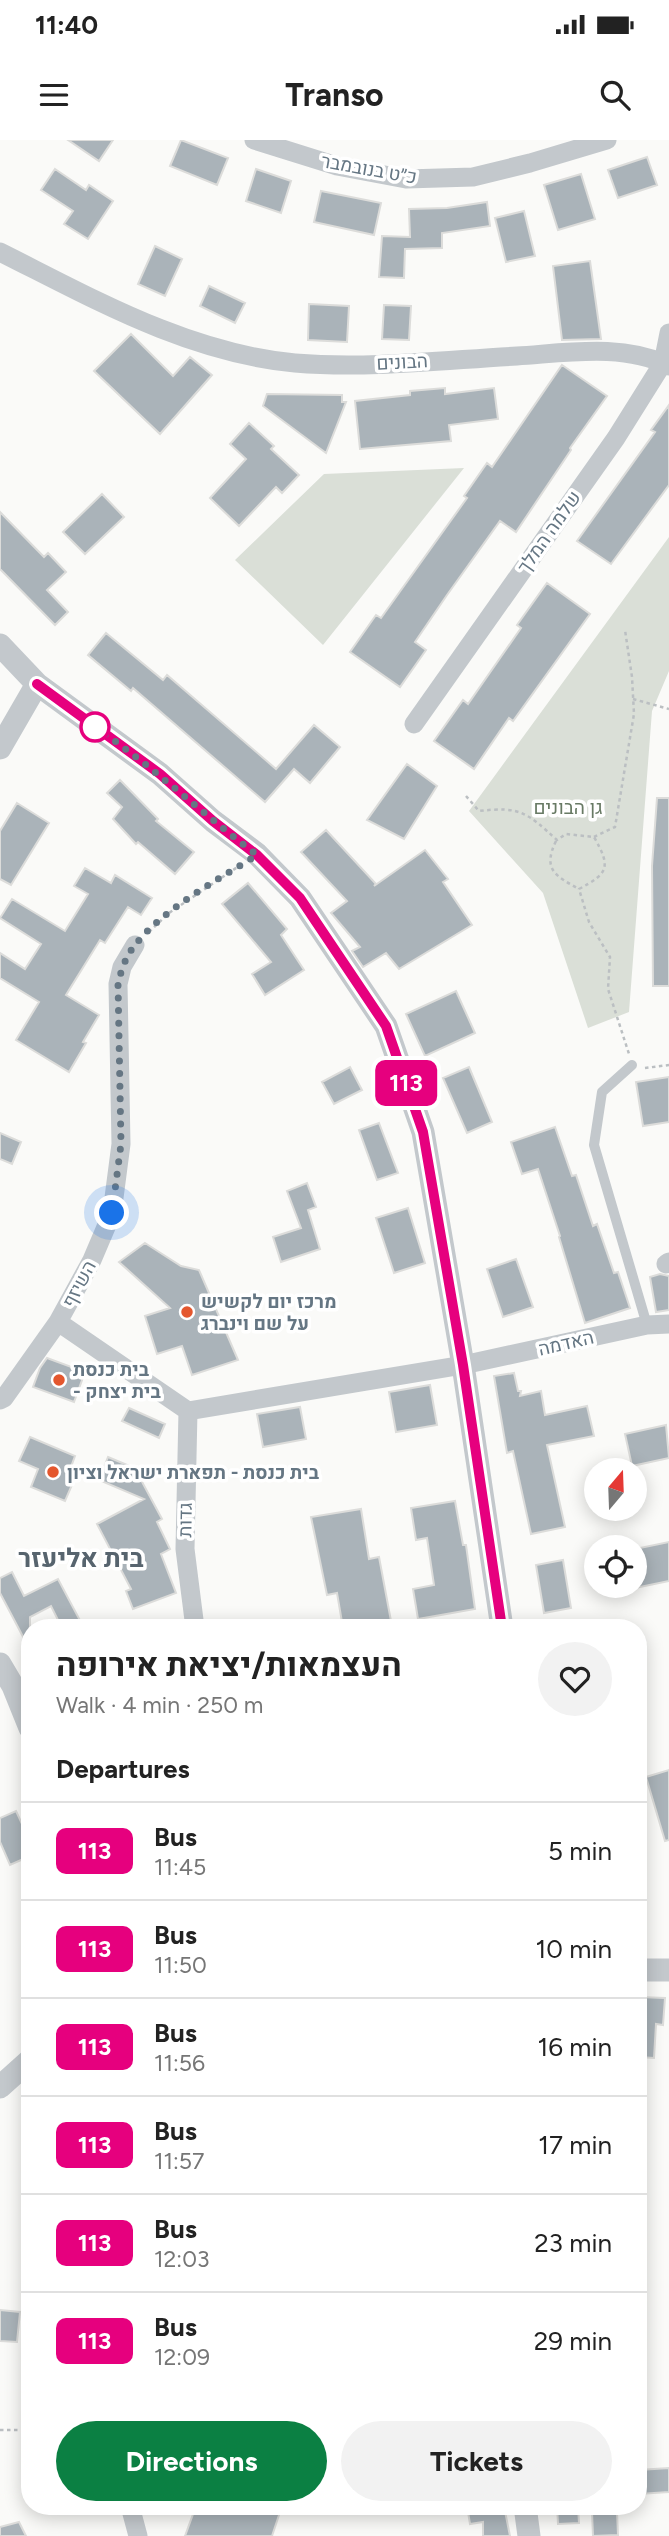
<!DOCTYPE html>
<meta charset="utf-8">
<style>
:root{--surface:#fff;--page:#f2f2f2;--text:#222;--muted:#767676;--line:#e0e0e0;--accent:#0b8043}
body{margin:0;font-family:Figtree,Heebo,sans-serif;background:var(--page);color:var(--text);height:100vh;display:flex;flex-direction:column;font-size:26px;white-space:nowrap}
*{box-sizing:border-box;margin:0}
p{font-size:23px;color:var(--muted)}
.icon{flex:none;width:38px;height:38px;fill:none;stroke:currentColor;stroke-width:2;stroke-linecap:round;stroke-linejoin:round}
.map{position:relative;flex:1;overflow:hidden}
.details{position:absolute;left:21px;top:1479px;width:626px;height:896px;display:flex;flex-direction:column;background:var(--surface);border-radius:28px;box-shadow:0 4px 18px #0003}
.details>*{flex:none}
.badge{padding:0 14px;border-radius:10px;font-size:24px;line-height:46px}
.needle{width:46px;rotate:19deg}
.buttons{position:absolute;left:584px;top:1318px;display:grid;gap:14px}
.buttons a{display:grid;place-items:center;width:63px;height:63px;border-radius:50%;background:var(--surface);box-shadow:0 4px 18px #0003;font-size:35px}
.you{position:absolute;width:35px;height:35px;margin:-18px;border:5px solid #fff;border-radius:50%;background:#1a73e8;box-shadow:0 0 0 10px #1a73e833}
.map>.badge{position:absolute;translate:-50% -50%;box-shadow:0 0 0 4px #fff}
h2{padding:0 35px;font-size:26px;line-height:63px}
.round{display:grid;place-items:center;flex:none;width:74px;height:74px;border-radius:37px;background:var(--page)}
.head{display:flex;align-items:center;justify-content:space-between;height:119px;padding:0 35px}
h1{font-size:33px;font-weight:700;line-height:52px}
.button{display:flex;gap:14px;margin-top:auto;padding:14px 35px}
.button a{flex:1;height:80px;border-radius:42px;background:var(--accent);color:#fff;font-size:28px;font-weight:700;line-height:80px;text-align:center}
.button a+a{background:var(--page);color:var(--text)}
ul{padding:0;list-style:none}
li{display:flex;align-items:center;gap:21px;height:98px;padding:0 35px;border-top:2px solid var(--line)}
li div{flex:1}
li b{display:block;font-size:26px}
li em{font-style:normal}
li .badge{min-width:77px;font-weight:700;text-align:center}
.status{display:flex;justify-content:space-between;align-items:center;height:49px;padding:0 35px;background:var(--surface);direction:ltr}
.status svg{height:19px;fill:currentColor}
header{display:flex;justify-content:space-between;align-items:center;height:91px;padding:0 35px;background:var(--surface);font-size:32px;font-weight:700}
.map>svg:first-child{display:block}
.green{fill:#dadfd7}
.building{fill:#aab3b9;stroke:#dcdcda;stroke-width:2}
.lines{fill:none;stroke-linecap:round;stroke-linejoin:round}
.path{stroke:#bbbfc2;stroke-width:2.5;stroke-dasharray:3.5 3.5;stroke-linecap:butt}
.service{stroke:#c3c8cc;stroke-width:10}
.minor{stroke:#c3c8cc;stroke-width:19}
.tertiary{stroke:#c3c8cc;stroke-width:23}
.line-casing{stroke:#fff;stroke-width:16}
.line{stroke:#e6007e;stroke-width:10}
.walk{stroke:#657683;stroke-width:7;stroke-dasharray:0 12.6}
.stop-dot{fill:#fff;stroke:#e6007e;stroke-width:3.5}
.poi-dot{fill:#e4572e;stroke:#fff;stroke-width:2.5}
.labels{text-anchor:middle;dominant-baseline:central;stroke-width:7;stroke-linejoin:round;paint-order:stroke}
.street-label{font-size:19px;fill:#657683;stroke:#fff}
.park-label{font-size:19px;fill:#687a64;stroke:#fff}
.poi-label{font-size:19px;font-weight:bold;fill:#657683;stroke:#fff;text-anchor:start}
.district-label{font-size:26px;font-weight:bold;fill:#57646e;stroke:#fff}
</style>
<div class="status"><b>11:40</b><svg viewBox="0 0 49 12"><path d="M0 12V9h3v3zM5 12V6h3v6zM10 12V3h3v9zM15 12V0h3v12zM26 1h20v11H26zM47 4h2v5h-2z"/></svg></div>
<header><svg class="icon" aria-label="menu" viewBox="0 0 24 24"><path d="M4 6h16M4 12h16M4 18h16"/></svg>Transo<svg class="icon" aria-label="search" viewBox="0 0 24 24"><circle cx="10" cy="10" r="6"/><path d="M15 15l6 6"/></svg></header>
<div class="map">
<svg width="669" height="2396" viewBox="0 0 669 2396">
<rect width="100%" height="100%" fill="#fafaf8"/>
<path class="green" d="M464,328L323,505L235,420L324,334Z
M669,397V531L652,571L629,872L588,888L543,753L469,671Z"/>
<path class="building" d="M68,0H113L99,21Z
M181,0L228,18L217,45L170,26Z
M647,17L657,45L618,58L608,30Z
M55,29L86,50L89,45L113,61L88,99L64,84L73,71L41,50Z
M256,29L291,41L281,73L246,61Z
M581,34L595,79L558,90L544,45Z
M321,51L381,63L374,95L314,82Z
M487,62L490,86L442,93V108L405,109L404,138L379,137L382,96L410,97L409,69L447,68Z
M524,71L535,116L506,122L495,78Z
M155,106L182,119L165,156L138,144Z
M590,121L601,199L562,200L553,126Z
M209,146L245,163L235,183L200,166Z
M309,164L349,166L347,202L308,200Z
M384,165L411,166L409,200L382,199Z
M131,194L173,236L190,217L212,235L160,294L94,231Z
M562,225L607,256L570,308L571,310L516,392L500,381L447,455L415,502L426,510L400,547L350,512L376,475L381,478L467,358L464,356L487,323L492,327Z
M445,248V254L494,248L498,279L449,285L451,301L360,309L355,261L410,255V251Z
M267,254L342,255V262H346L326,313L263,266Z
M669,265V345L611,424L577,401L655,292L651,290Z
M249,283L274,306L271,309L299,335L282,353L276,347L239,386L210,358L246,319L230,304Z
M102,354L124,377L85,414L63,392Z
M0,372L44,417L48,413L66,432L47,450L68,472L55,485L0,429Z
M547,443L590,474L513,581L509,578L474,629L434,601L463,560L468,564L521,488L517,485Z
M106,493L163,540L167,535L276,629L314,585L340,607L310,643L294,629L265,662L133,548L131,551L88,515Z
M407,624L437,646L404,699L367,680Z
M120,640L158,679L156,681L194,712L175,734L138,702L136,704L113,679L122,667L107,653Z
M657,658H669V846H653L652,726Z
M17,663L49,683L11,745L0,739V691Z
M326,690L376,744L374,746L425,710L448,739L443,742L472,785L399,829L386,813L363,827L352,811L360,807L331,773L347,761L301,712Z
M85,728L111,743L115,735L152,758L141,775L128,767L105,803L100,800L66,855L99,875L83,902L86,903L69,932L16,900L39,862L0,838V813L25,829L41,804L0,778L12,759L65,791L88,754L74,746Z
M248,743L287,789L281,795L304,830L265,855L252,834L271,822L222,764Z
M456,851L475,893L425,916L406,874Z
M350,927L362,950L334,964L322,942Z
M469,927L492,982L467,993L443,938Z
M669,937V982L643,986L636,942Z
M379,983L398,1033L377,1040L359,990Z
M555,987L572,1036L576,1035L593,1086L597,1084L614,1133L618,1132L630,1168L585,1183L559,1097L560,1096L538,1029L522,1034L511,1002Z
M0,993L21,1002L12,1024L0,1019Z
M307,1043L316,1067L308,1070L320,1109L281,1122L273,1097L301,1088L287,1051Z
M408,1068L425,1123L394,1133L376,1078Z
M145,1103L181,1126L199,1130L238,1220L192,1235L182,1206L157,1214L145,1176L170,1168L119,1122Z
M516,1119L533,1167L503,1177L487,1129Z
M660,1134L669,1136V1170L656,1172L650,1137Z
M47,1218L85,1232L74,1262L33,1247L40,1228Z
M514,1233L518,1251H521L520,1256L541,1251L545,1275L587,1266L594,1296L547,1305L565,1387L531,1394L513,1311L507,1313L494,1236Z
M430,1245L437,1285L396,1292L389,1252Z
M300,1267L306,1299L263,1307L257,1274Z
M129,1268L165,1284L159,1298L122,1281Z
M666,1285L669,1318L632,1326L625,1294Z
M30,1297L75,1316L68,1335L75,1338L65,1361L31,1347L38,1329L19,1321Z
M108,1317L144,1332L141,1340L162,1379L157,1382L170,1409L161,1414L176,1453L133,1469L126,1451L131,1449L97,1384L144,1359L99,1340Z
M455,1361L463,1405H466L475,1469L418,1479L413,1449L434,1445L427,1398L416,1400L411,1368Z
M361,1369L369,1419L379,1417L391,1481L343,1488L337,1453L327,1455L311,1377Z
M669,1402V1441L635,1448V1409Z
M563,1420L571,1468L544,1473L536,1425Z
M12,1432L24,1456L58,1439L84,1488H62L51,1466L30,1477V1510L0,1453V1438Z
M669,1630V1700L665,1701L646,1637Z
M16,1671L30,1701V1716L10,1725L0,1702V1678Z
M639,1857L665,1858L663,1885L656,1884L654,1918L639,1917Z
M0,2170L20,2172L17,2202L0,2201Z
M669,2328V2352L639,2354V2330Z
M196,2366H282L272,2396H185Z
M467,2366H504L510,2396H483V2382L470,2384Z
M557,2366H578L579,2383L558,2384Z
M617,2371L618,2395L593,2396L592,2372Z
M19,2382L26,2396H0V2387Z"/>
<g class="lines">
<path class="path" d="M633,559L669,569
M466,656L479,671C521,666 527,673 557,700L566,694L594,697C611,727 609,733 579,749L589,782L610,817L608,849L629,914
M594,697L615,687L634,574L632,537L625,490
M556,701C542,730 556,736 579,749
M149,792L169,773L239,726
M645,928L669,925
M0,2290H30"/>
<path class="service" d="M632,925L602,952L594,1005L647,1185"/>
<path class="minor" d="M254,0L337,26L406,39L473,37L530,23L607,0
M0,112C94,159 188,213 295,223C369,229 444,220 517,216C566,213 624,203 669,226
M414,584L616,298L663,223L669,193
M666,1124L669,1122
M58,1182L188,1271L463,1225L647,1185L669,1184
M0,1260L4,1258L58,1182L92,1120L112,1073L121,1004L118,844L122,827L135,805
M188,1271L185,1409L195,1488
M130,2366L138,2396"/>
<path class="tertiary" d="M0,505L37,544L160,634L213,681L257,714L300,758L386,886L423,992L463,1225L502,1488
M0,608L37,544
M0,1524L13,1546L30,1588
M639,1830H669
M0,1947L30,1920
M525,2366L529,2396"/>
</g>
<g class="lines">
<defs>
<path id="line" d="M37,544L160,634L213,681L257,715L300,758L386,886L423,992L463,1225L502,1488"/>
</defs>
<use href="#line" class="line-casing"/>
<use href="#line" class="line"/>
<path class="walk" d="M95,587C152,626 202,673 257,715C218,740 164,768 135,805C126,816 121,830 118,844L121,1004L112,1073"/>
</g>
<circle class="stop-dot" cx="95" cy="587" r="14"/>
<g class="poi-dot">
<circle cx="187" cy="1172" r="7"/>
<circle cx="59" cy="1240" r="7"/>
<circle cx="53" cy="1332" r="7"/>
</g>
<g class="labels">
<g class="street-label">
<text transform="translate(369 29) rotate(10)">כ״ט בנובמבר</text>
<text transform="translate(402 222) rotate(-3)">הבונים</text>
<text transform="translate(549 392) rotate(-55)">שלמה המלך</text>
<text transform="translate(79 1144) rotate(-62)">השיזף</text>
<text transform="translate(566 1203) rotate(-13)">האדמה</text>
<text transform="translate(185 1380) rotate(-89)">גדות</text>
</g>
<g class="park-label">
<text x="568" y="667">גן הבונים</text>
</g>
<g class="poi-label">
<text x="201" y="1161">מרכז יום לקשיש<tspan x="201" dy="22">על שם וינברג</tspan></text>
<text x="73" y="1229">בית כנסת<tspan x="73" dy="22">- בית יצחק</tspan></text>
<text x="67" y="1332">בית כנסת - תפארת ישראל וציון</text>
</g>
<g class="district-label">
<text x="81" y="1418">בית אליעזר</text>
</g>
</g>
</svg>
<div class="buttons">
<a><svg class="needle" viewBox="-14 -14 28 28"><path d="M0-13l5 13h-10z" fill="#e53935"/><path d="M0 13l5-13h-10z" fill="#767676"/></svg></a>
<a><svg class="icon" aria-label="locate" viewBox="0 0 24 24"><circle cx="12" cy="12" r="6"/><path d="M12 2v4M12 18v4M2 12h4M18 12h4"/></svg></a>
</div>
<div class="you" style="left:112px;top:1073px"></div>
<b class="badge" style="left:406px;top:943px;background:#e6007e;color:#fff">113</b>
<section class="details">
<div class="head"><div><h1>העצמאות/יציאת אירופה</h1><p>Walk · 4 min · 250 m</p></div><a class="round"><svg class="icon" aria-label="heart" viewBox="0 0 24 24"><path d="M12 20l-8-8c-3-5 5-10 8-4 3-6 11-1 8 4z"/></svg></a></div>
<h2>Departures</h2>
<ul>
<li><span class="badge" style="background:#e6007e;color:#fff">113</span><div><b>Bus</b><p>11:45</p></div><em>5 min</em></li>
<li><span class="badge" style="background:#e6007e;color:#fff">113</span><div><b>Bus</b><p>11:50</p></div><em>10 min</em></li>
<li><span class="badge" style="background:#e6007e;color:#fff">113</span><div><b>Bus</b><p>11:56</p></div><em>16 min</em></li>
<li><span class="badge" style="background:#e6007e;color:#fff">113</span><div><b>Bus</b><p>11:57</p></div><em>17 min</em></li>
<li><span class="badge" style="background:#e6007e;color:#fff">113</span><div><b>Bus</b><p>12:03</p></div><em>23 min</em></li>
<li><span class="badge" style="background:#e6007e;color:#fff">113</span><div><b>Bus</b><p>12:09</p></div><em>29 min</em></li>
</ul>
<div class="button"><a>Directions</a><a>Tickets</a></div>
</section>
</div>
